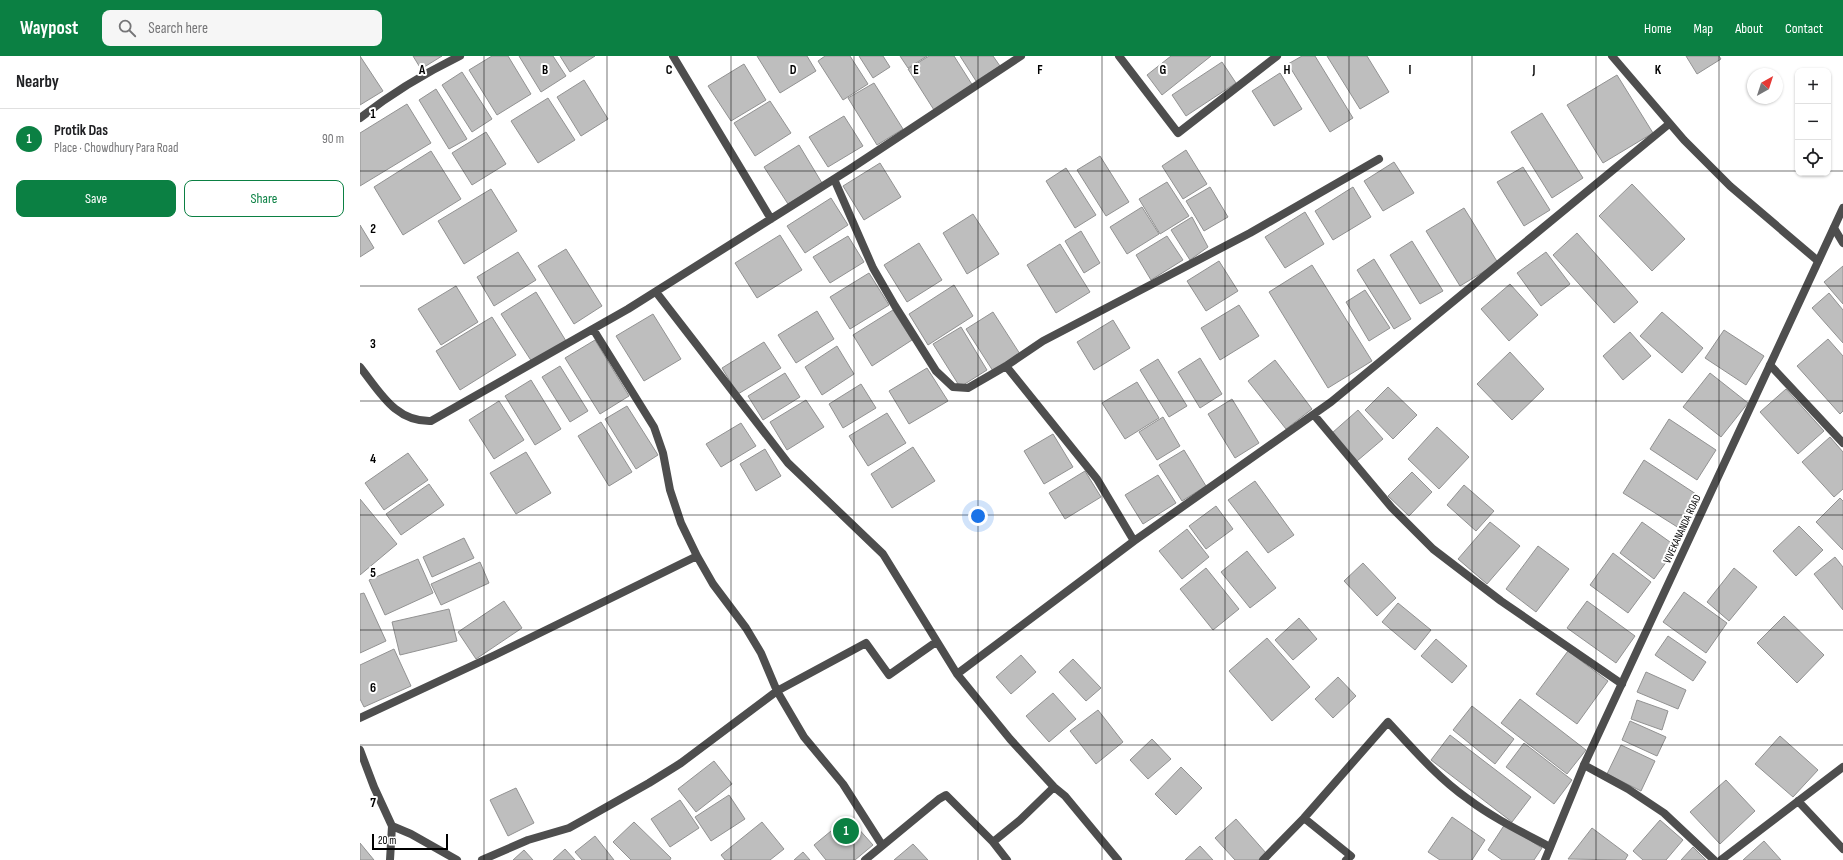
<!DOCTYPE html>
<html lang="en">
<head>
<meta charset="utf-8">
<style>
  :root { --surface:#fff; --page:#f6f6f6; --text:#202124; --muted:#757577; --line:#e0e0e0; --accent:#0b8043 }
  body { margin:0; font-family:"Sofia Sans Condensed",sans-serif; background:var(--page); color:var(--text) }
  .controls { position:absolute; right:12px; top:12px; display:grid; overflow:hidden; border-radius:8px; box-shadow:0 1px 3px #0004 }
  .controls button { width:36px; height:36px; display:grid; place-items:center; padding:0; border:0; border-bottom:1px solid var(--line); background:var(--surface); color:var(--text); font:20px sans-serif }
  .compass { position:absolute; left:1387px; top:12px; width:36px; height:36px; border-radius:50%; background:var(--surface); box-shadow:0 1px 3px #0004; rotate:39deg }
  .scale { position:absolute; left:12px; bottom:10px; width:76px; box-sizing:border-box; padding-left:4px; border:2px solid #000; border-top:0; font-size:11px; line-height:14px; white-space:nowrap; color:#000; -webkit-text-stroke:3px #fff; paint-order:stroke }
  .you { position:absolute; left:618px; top:460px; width:14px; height:14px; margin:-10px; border:3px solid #fff; border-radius:50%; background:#1a73e8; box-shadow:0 0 0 6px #1a73e833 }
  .badge { display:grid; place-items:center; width:26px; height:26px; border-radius:50%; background:var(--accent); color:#fff; font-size:13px; font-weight:700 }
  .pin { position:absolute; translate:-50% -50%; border:2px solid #fff; box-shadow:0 1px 4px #0006 }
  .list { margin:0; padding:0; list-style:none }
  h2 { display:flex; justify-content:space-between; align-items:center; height:52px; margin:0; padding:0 16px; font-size:17px }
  h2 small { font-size:13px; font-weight:400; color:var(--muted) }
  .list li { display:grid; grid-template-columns:26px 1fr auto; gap:12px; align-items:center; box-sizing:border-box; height:60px; padding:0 16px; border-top:1px solid var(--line) }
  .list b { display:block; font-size:15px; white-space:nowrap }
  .list p { margin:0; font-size:13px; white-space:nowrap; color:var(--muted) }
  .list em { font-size:13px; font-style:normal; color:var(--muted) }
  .actions { display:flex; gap:8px; padding:12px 16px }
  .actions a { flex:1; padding:9px 0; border:1px solid var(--accent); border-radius:8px; text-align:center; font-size:14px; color:var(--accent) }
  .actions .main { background:var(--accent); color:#fff }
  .icon { flex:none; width:22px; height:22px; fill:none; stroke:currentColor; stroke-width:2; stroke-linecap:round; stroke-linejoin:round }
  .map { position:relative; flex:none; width:1483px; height:804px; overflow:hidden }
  header { display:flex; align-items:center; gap:24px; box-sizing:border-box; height:56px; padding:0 20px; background:var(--accent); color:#fff }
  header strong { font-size:19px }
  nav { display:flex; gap:22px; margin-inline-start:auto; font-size:14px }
  .search { width:280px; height:36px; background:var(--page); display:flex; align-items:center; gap:10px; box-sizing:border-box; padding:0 14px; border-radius:8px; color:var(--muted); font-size:15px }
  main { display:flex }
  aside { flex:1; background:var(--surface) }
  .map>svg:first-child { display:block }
  .building { fill:#bebebe; stroke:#929292 }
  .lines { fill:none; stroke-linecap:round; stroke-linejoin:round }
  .minor { stroke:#4e4e4e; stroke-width:8 }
  .tertiary { stroke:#4e4e4e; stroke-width:8 }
  .grid { fill:none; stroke:#000; stroke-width:1; stroke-opacity:0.55 }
  .labels { text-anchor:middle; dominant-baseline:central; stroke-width:4; stroke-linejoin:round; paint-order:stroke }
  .street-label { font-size:11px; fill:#000; stroke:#fff }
  .grid-label { font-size:13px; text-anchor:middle; font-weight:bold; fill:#000; stroke:#fff; stroke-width:4; stroke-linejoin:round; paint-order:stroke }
</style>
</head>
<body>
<header>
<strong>Waypost</strong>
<div class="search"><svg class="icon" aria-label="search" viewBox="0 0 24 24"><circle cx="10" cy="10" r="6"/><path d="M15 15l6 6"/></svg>Search here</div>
<nav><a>Home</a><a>Map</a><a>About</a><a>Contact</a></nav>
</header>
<main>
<aside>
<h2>Nearby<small></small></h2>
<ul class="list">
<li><span class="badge">1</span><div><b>Protik Das</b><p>Place · Chowdhury Para Road</p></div><em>90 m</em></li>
</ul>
<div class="actions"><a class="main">Save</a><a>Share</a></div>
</aside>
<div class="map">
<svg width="1483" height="804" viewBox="0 0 1483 804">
  <rect width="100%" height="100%" fill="#fff"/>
  <path class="building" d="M0 0 23 35 0 49Z
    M53 0H82L61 13Z
    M132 0H148L171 38 137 59 109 14Z
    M159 0H193L206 20 181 36Z
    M200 0H235L210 16Z
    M397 0H447L456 15 420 37Z
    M465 0H490L508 28 483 44 458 5Z
    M499 0H523L530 11 513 22Z
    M540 0H567L548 12Z
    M569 0H594L613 30 574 54 548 13Z
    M600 0H633L640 10 616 25Z
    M811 0H851L802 39 787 19Z
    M942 0H955L993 62 970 76 928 8Z
    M967 0H1007L1029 36 1000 53Z
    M1326 0H1359L1361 3 1337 18Z
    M862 6 876 27 826 60 812 39Z
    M384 8 406 44 371 65 348 30Z
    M102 16 132 63 112 76 82 29Z
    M920 17 942 53 914 70 892 35Z
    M1257 19 1293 77 1243 107 1207 49Z
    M224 24 248 63 221 80 197 41Z
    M514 27 543 73 517 89 488 42Z
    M76 33 107 83 89 93 59 44Z
    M188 42 215 84 178 107 151 65Z
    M410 45 431 77 395 100 374 67Z
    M47 48 71 87 0 130V77Z
    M1182 57 1223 122 1192 142 1151 76Z
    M484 60 503 90 468 111 449 81Z
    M126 76 146 108 112 129 92 97Z
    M439 89 462 127 428 148 404 111Z
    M826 94 847 128 823 143 802 110Z
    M71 95 101 143 43 179 14 131Z
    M740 100 769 146 746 160 717 114Z
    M1034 106 1054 137 1023 155 1004 125Z
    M520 107 541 141 504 164 483 130Z
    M1163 111 1190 154 1164 170 1137 126Z
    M706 112 736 159 715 172 686 125Z
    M807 126 829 160 800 178 779 143Z
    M1272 128 1325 183 1292 215 1239 160Z
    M850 131 868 161 844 175 826 145Z
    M993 131 1011 161 973 184 955 155Z
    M131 133 157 175 104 208 78 165Z
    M471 142 488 169 445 197 427 170Z
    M782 151 799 178 767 198 750 171Z
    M1104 152 1138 207 1100 230 1066 175Z
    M945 156 964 188 925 212 905 181Z
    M613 158 639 198 607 218 583 177Z
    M832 161 848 191 830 204 811 174Z
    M0 169 14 192 0 201Z
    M721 175 740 207 724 217 705 185Z
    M1217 177 1278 246 1254 267 1193 199Z
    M420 179 442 214 397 242 375 207Z
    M488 180 504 206 470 227 453 201Z
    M807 180 823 204 791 224 776 199Z
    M1052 185 1083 235 1060 248 1030 199Z
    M559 187 582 224 547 246 524 209Z
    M700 188 730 236 696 257 667 209Z
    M206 193 242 250 214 268 178 210Z
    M158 196 176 224 134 250 117 221Z
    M1186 196 1210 228 1181 250 1157 217Z
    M1014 203 1051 263 1034 273 997 214Z
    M859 205 878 235 846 255 827 225Z
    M952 209 1012 305 968 332 909 236Z
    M1483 210V248L1464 226Z
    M509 217 529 249 490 273 470 241Z
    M1150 228 1178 259 1149 285 1121 253Z
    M594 229 613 260 568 289 549 258Z
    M96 230 118 266 81 289 58 253Z
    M1005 234 1030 272 1009 285 986 246Z
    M176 236 206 285 172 306 141 258Z
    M1469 237 1483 254V287L1452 252Z
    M879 249 899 280 860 304 841 272Z
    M533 254 552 284 512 310 493 279Z
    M457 255 474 283 436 307 418 279Z
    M633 256 660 298 633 315 606 273Z
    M1302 256 1343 292 1322 317 1280 280Z
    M293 258 321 303 284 325 256 280Z
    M132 261 156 299 100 334 76 295Z
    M753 264 770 292 734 314 717 286Z
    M601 271 627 314 600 331 573 288Z
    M1364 274 1404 300 1386 329 1345 302Z
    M1270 276 1291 300 1263 324 1243 300Z
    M1468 283 1483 300V355L1480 358 1437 310Z
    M235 284 269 340 240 358 205 302Z
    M404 286 421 312 378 338 362 312Z
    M477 290 494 318 462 339 445 311Z
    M1150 296 1184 333 1152 364 1117 328Z
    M840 302 862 338 840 352 818 316Z
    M798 303 827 350 809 361 780 314Z
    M915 304 952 353 926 373 888 325Z
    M200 310 228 355 210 366 182 321Z
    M567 312 588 345 549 368 529 335Z
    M425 317 440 341 403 364 388 340Z
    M1350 317 1388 347 1361 381 1323 351Z
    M171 324 201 373 175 389 145 340Z
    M777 326 799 362 765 383 742 347Z
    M501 328 516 352 483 372 469 348Z
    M1028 331 1057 359 1033 383 1005 354Z
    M1426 333 1464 375 1438 398 1400 356Z
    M872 343 899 387 875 402 848 358Z
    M446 344 464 371 427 394 410 366Z
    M139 345 164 384 134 403 109 364Z
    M267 350 298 399 276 413 245 363Z
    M998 354 1023 383 997 405 972 377Z
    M527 357 546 387 508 410 489 380Z
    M803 361 820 390 797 404 779 376Z
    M1309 363 1356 394 1337 424 1290 393Z
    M241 366 272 416 249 430 218 380Z
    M381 367 396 390 361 411 346 388Z
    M1077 371 1109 401 1079 433 1048 403Z
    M693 378 713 411 684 428 664 395Z
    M1470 381 1483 396V433L1474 441 1442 406Z
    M553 391 575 425 532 452 511 418Z
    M405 393 421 420 396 435 380 408Z
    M824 394 846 430 822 445 799 409Z
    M166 396 191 437 156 458 130 417Z
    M48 397 68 424 24 454 5 427Z
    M1284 404 1339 440 1319 472 1263 437Z
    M725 415 741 441 705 463 689 437Z
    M1052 416 1072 436 1049 460 1028 440Z
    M798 419 816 447 783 468 765 439Z
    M895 425 934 479 908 497 868 444Z
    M69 428 84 449 41 479 26 458Z
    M1104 429 1134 455 1116 475 1087 449Z
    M1480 442 1483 445V494L1456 466Z
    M0 443 37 488 0 519Z
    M856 450 873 473 846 493 829 470Z
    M1130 466 1160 490 1127 528 1098 503Z
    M1282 466 1317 491 1294 523 1260 497Z
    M1439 470 1463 494 1436 520 1413 495Z
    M827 473 849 501 822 523 799 495Z
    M104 482 114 502 72 521 63 501Z
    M1178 490 1209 513 1176 556 1146 533Z
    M887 495 916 532 890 552 861 516Z
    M1253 497 1291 526 1268 557 1230 529Z
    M1475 501 1483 511V554L1454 518Z
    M58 503 73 537 25 559 9 524Z
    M120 506 129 527 81 549 71 528Z
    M1003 507 1036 542 1017 560 984 525Z
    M846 512 879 553 853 574 820 533Z
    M1374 512 1397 531 1369 565 1347 546Z
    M1324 536 1367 567 1346 597 1303 566Z
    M4 537 26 585 0 597V538Z
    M144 545 162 572 116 603 98 576Z
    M1227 545 1275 580 1256 607 1207 572Z
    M1038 547 1071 574 1055 594 1022 566Z
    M89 553 97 585 40 599 32 566Z
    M1424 560 1464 599 1437 627 1397 587Z
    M939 562 957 583 933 604 915 584Z
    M1308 580 1346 606 1333 625 1295 599Z
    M907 582 950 631 912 665 869 615Z
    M1076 583 1107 610 1092 627 1061 600Z
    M34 593 51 630 4 651 0 643V609Z
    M1208 595 1248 625 1217 668 1176 638Z
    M661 599 676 616 651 638 636 621Z
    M713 603 741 632 726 645 699 616Z
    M1286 616 1326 634 1318 653 1277 636Z
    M978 621 996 640 973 662 955 643Z
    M693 637 716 663 689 686 666 660Z
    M1160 643 1226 694 1207 718 1141 667Z
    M1277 644 1308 655 1302 674 1271 663Z
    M1112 650 1154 683 1135 708 1093 674Z
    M738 654 763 686 736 708 710 675Z
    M1270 665 1306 681 1297 700 1262 684Z
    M1090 679 1171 741 1152 766 1071 704Z
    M1420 680 1458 714 1433 741 1395 708Z
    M792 683 811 703 788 723 770 704Z
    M1164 687 1212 724 1194 748 1146 711Z
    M1261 689 1295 705 1281 735 1247 718Z
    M354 705 372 728 336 756 318 733Z
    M821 711 842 732 816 759 795 738Z
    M1366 724 1395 755 1360 788 1330 756Z
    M156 732 174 767 148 780 130 744Z
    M369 739 385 763 351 785 335 761Z
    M320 744 339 772 310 791 291 763Z
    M488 761 513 789 495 804H466L454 789Z
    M1092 761 1125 784 1112 804H1080L1068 796Z
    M876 763 906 797 899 804H875L855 782Z
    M1300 764 1323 784 1306 804H1283L1273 795Z
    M274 766 311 802 310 804H271L253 786Z
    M402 766 424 793 410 804H365L361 799Z
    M1145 768 1182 792 1174 804H1142L1128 794Z
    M1232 772 1268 799 1265 804 1208 803Z
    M235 780 254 804H222L215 796Z
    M1404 785 1421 804H1383Z
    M0 787 14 804H0Z
    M553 788 568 804H534Z
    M840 790 853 804H825Z
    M1333 791 1346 804H1321Z
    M205 793 215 804H193Z
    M164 794 173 804H153Z
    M443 796 450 804H434Z"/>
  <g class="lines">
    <path class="minor" d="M313 0 411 163
      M759 0 818 77 917 0
      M1252 0 1324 84 1370 130 1458 205
      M0 62C32 37 63 18 100 0
      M474 123 513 212 535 250 576 315 593 331 608 332 646 310 683 285 890 177 1019 103
      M1474 172 1483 187
      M296 236 428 407 523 498 597 618 650 683 694 731 705 740 758 804
      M233 273 294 371 303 397 310 434 321 467 337 500 353 528 386 572 401 597 417 635 444 681 483 728 522 789
      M1410 309 1483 387
      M646 310 737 423 774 485
      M0 311C20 336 35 366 71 365L268 253 490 113 661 0
      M954 359 1032 452 1073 493 1141 545 1262 628
      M597 618 774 485 971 346 1309 68
      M0 662 135 599 337 500
      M0 694 14 731 32 770 30 804
      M1224 709 1268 733 1304 757 1354 804
      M1438 745 1483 793
      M944 762 991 800 986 804
      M32 770 51 778 97 804
      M633 786 647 804
      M122 804 168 784 209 772 227 762 289 727 321 707 417 635 506 587 529 619 576 586
      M505 804 579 743 586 739 633 786 660 764 694 731
      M903 804 944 762 1028 666C1053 693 1078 722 1108 743 1133 762 1162 776 1190 791
      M1361 804 1483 711"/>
    <path class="tertiary" d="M1185 804 1224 709 1483 152"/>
  </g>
  <path class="grid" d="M124 0V804M247 0V804M371 0V804M494 0V804M618 0V804M742 0V804M865 0V804M989 0V804M1112 0V804M1236 0V804M1359 0V804M0 115H1438M1468 115H1483M0 230H1483M0 345H1483M0 459H1483M0 574H1483M0 689H1483"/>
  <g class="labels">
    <g class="street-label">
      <text transform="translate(1322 473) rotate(-65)">VIVEKANANDA ROAD</text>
    </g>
  </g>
  <g class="grid-label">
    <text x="62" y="18">A</text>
    <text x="185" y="18">B</text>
    <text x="309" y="18">C</text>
    <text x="433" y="18">D</text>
    <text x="556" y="18">E</text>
    <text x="680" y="18">F</text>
    <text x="803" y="18">G</text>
    <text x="927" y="18">H</text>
    <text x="1050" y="18">I</text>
    <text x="1174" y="18">J</text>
    <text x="1298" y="18">K</text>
    <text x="13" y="62">1</text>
    <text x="13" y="177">2</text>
    <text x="13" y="292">3</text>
    <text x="13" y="407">4</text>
    <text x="13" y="521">5</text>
    <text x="13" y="636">6</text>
    <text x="13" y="751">7</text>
  </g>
</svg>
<div class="controls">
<button>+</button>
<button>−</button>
<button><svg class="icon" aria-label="locate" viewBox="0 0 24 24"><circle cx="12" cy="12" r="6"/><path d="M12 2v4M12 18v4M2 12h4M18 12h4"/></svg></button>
</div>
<svg class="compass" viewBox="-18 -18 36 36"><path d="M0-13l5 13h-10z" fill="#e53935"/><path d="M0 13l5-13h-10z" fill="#757577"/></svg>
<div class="scale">20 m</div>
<div class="you"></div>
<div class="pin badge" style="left:486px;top:775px">1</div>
</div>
</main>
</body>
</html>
